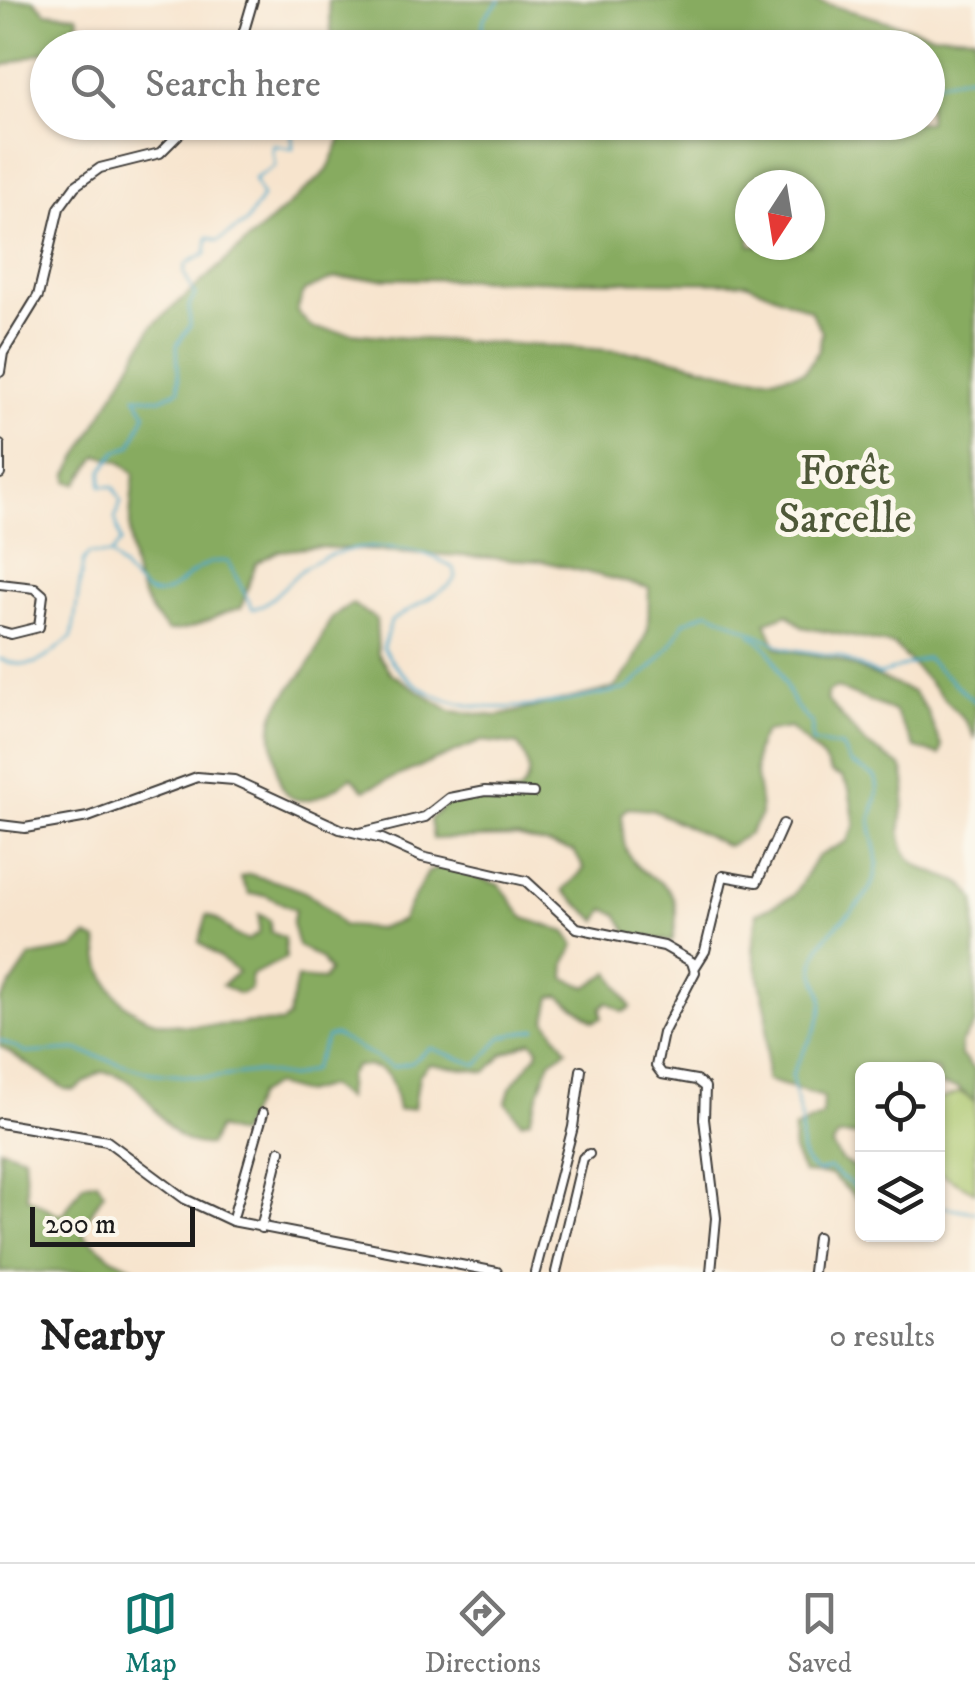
<!DOCTYPE html>
<html lang="en">
<head>
<meta charset="utf-8">
<style>
  :root { --surface:#fff; --page:#f6f6f6; --text:#222; --muted:#767676; --line:#e0e0e0; --accent:#0f766e }
  body { margin:0; font-family:"IM FELL DW Pica",serif; background:var(--page); color:var(--text) }
  .controls { position:absolute; right:30px; bottom:30px; display:grid; overflow:hidden; border-radius:15px; box-shadow:0 2px 8px #0004 }
  .controls button { width:90px; height:90px; display:grid; place-items:center; padding:0; border:0; border-bottom:2px solid var(--line); background:var(--surface); color:var(--text); font:50px sans-serif }
  .compass { position:absolute; left:735px; top:170px; width:90px; height:90px; border-radius:50%; background:var(--surface); box-shadow:0 2px 8px #0004; rotate:192deg }
  .scale { position:absolute; left:30px; bottom:25px; width:165px; box-sizing:border-box; padding-left:10px; border:5px solid #1c1c1c; border-top:0; font-size:28px; line-height:35px; white-space:nowrap; color:#1c1c1c; -webkit-text-stroke:8px #fbf7ec; paint-order:stroke }
  .list { margin:0; padding:0; list-style:none }
  h2 { display:flex; justify-content:space-between; align-items:center; height:130px; margin:0; padding:0 40px; font-size:42px }
  h2 small { font-size:32px; font-weight:400; color:var(--muted) }
  .icon { flex:none; width:55px; height:55px; fill:none; stroke:currentColor; stroke-width:2; stroke-linecap:round; stroke-linejoin:round }
  .map { position:relative; flex:none; width:975px; height:1272px; overflow:hidden }
  .search { position:absolute; background:var(--surface); box-shadow:0 2px 8px #0004; left:30px; right:30px; top:30px; height:110px; display:flex; align-items:center; gap:25px; box-sizing:border-box; padding:0 35px; border-radius:55px; color:var(--muted); font-size:38px }
  .sheet { height:290px; background:var(--surface) }
  nav { display:flex; justify-content:space-around; align-items:center; box-sizing:border-box; height:140px; border-top:2px solid var(--line); background:var(--surface); font-size:28px; color:var(--muted) }
  nav a { display:grid; justify-items:center; gap:5px }
  nav .on { color:var(--accent) }
  .map>svg:first-child { display:block }
  .green { fill:#aac66d; stroke:#637144; stroke-width:2.5 }
  .forest { fill:#87ab60; stroke:#52643e; stroke-width:2.5; fill-rule:evenodd }
  .lines { fill:none; stroke-linecap:round; stroke-linejoin:round }
  .stream { stroke:#4aa8c9; stroke-width:2.5 }
  .minor-casing { stroke:#3d3a37; stroke-width:12 }
  .minor { stroke:#fff; stroke-width:8 }
  .labels { text-anchor:middle; dominant-baseline:central; stroke-width:10; stroke-linejoin:round; paint-order:stroke }
  .park-label { font-size:42px; fill:#4e5838; stroke:#fbf7ec }
</style>
</head>
<body>
<div class="map">
<svg width="975" height="1272" viewBox="0 0 975 1272">
  <rect width="100%" height="100%" fill="#fbf7ec"/>
  <filter id="ink" filterUnits="userSpaceOnUse"><feTurbulence type="fractalNoise" baseFrequency=".01" numOctaves="2"/><feDisplacementMap in="SourceGraphic" scale="20" xChannelSelector="R" yChannelSelector="G"/><feConvolveMatrix kernelMatrix="1 2 1 2 8 2 1 2 1" color-interpolation-filters="sRGB"/></filter>
  <filter id="wash" filterUnits="userSpaceOnUse"><feTurbulence type="fractalNoise" baseFrequency=".0048" numOctaves="4" result="noise"/><feDisplacementMap in="SourceGraphic" scale="40" xChannelSelector="R" yChannelSelector="G"/><feGaussianBlur stdDeviation="2.25" result="paint"/><feColorMatrix in="noise" values="0 0 0 0 0 0 0 0 0 0 0 0 0 0 0 0 0 1.4 0 .05"/><feComposite in="paint" operator="in"/></filter>
  <g filter="url(#wash)">
    <rect width="100%" height="100%" fill="#f7e4cd"/>
    <path class="green" d="M960 1092 975 1102V1192L938 1172V1100Z"/>
    <path class="forest" d="M0 0H34L46 12 77 15 79 21 47 51 0 67Z
      M328 0H813L932 34 975 36V739L967 723 894 645 802 627 788 614 766 622 777 648 836 659 913 692 926 709 942 747 940 755 915 748 894 711 837 688 827 693V700L865 743 901 766C916 798 887 828 910 858 927 879 964 872 975 901V1024L961 1043V1055L975 1071V1102L958 1088 938 1085V1070H862V1135L838 1136 832 1146 841 1160 862 1172V1203L831 1175 803 1173 793 1151 794 1129 822 1116 823 1097 766 1080 767 1014 753 950 757 913 793 896 817 857 847 841 855 825 849 789 842 777 831 773 823 758 790 728 765 732C745 759 761 784 761 815L749 834 728 846 652 810 628 808 622 814C623 824 622 836 625 846 639 891 691 867 672 942L628 933 617 914 605 909 598 921 563 891 584 869 574 851 516 837 433 839 430 819 450 801 518 793C534 779 529 761 518 745L482 741 364 790 352 777C318 802 281 819 276 762 274 745 269 733 274 716 281 695 302 678 313 658 326 633 323 618 352 604L376 619 378 654 391 673 451 711 498 716 614 688 632 666 648 629 649 588 542 561 316 547 279 551 256 563 241 608C214 614 196 632 168 631 122 587 128 532 134 473L120 462 98 455 77 484 68 481V474L153 325 327 171 348 123 928 122V48L333 47ZM750 185H810V245H750ZM335 278 746 283 810 310 822 332 819 350 805 371C741 389 700 359 640 353 531 341 421 344 312 328L297 311 304 291Z
      M444 866 500 885 524 918 566 932 575 945 566 962 565 978 587 987 610 972 631 1007 623 1012 607 1002 601 1007 602 1018 594 1021 560 996 551 997 546 1020 567 1050 550 1061 530 1119 521 1122 506 1102 510 1088 537 1054 538 1048 531 1041 503 1054 486 1072 429 1064 419 1075 414 1108 398 1110C392 1080 392 1065 356 1066L348 1076 346 1099 328 1086 303 1093 274 1085 257 1095 239 1135 218 1128 209 1145C157 1149 154 1072 100 1072L74 1090 65 1089 0 1046V1001L30 957 73 949 87 936 97 941C100 951 99 962 103 971 132 1049 219 1020 281 1023L288 1018 297 978 323 980 329 971 321 959 298 946 292 924 295 910 265 895 249 894 240 877 249 874C295 888 310 886 342 925L377 929 401 921 428 872Z
      M259 914 270 920 271 932 284 938 286 958 251 975 250 990 239 994 222 985 238 972 199 942 207 915C224 919 230 937 248 940L259 933Z
      M0 1148 24 1156 27 1197 58 1214 64 1213 83 1184 97 1181 104 1192 84 1225V1235L112 1258 142 1272H0Z"/>
    <g class="lines">
      <path class="stream" d="M479 48 484 18 500 0
        M928 84 975 75
        M578 122 588 126 651 122
        M189 262 206 254 208 237 218 241 246 223 262 197 254 179 275 166 272 145 293 149 291 127 308 130V122
        M111 554 121 542 115 518 121 501 114 487 101 486 102 471 116 452 131 446 146 413 135 396 160 399 179 390 177 345 190 326 189 306 195 295 184 273 186 264
        M751 635C787 655 778 699 812 723V742L842 747 850 763 875 777C882 793 873 805 871 821 870 837 880 851 877 867 870 909 836 916 820 947 807 971 818 976 822 997 826 1023 799 1054 792 1075 793 1089 797 1101 800 1115 805 1138 792 1157 818 1172L829 1168 862 1192
        M0 659C36 673 43 659 72 637L83 562 89 553 111 555C121 566 132 581 144 590 173 610 191 554 228 562L253 609C274 603 288 579 307 566 346 541 417 540 454 569L456 577 449 586 391 621 383 648C436 736 544 705 626 689 650 672 672 648 684 622L709 611 785 648 838 656 879 675 926 658 975 702
        M0 1040 26 1053 76 1050 151 1073 208 1078 259 1072 291 1077 312 1070 327 1037 335 1035 392 1067 411 1063 430 1048 478 1065 502 1037 536 1029
        M938 1206 975 1212"/>
    </g>
  </g>
  <g filter="url(#ink)">
    <g class="lines">
      <g class="minor-casing">
        <path id="minor" d="M239 48 253 0
          M0 372 3 353 38 296 59 208 75 186 100 168 160 153 191 122
          M0 445V474
          M0 584 35 588 43 595 39 627 11 634 0 631
          M0 825 25 828 88 817 197 777 234 780 340 829 382 839 422 857 526 881 577 928 664 946 692 962 695 972 663 1033 656 1066 662 1074 696 1080 705 1087 704 1119 716 1218 711 1272
          M360 833 425 817 449 798 485 791 533 793
          M695 967 705 951 723 876 757 882 783 824
          M0 1123 107 1141 185 1199 232 1221 497 1272
          M232 1221 263 1113
          M261 1228 280 1151
          M535 1272 573 1127 581 1070
          M556 1272 583 1158 589 1154
          M813 1272 817 1237"/>
      </g>
      <use href="#minor" class="minor"/>
    </g>
  </g>
  <g class="labels">
    <g class="park-label">
      <text x="845" y="472">Forêt<tspan x="845" dy="48">Sarcelle</tspan></text>
    </g>
  </g>
</svg>
<div class="controls">
<button><svg class="icon" aria-label="locate" viewBox="0 0 24 24"><circle cx="12" cy="12" r="6"/><path d="M12 2v4M12 18v4M2 12h4M18 12h4"/></svg></button>
<button><svg class="icon" aria-label="layers" viewBox="0 0 24 24"><path d="M12 4l9 5-9 5-9-5zM3 14l9 5 9-5"/></svg></button>
</div>
<svg class="compass" viewBox="-18 -18 36 36"><path d="M0-13l5 13h-10z" fill="#e53935"/><path d="M0 13l5-13h-10z" fill="#767676"/></svg>
<div class="scale">200 m</div>
<div class="search"><svg class="icon" aria-label="search" viewBox="0 0 24 24"><circle cx="10" cy="10" r="6"/><path d="M15 15l6 6"/></svg>Search here</div>
</div>
<section class="sheet">
<h2>Nearby<small>0 results</small></h2>
<ul class="list">
</ul>
</section>
<nav>
<a class="on"><svg class="icon" aria-label="map" viewBox="0 0 24 24"><path d="M3 6l6-2 6 2 6-2v14l-6 2-6-2-6 2zM9 4v14M15 6v14"/></svg>Map</a>
<a><svg class="icon" aria-label="directions" viewBox="0 0 24 24"><path d="M12 3l9 9-9 9-9-9zM9 14v-3h6M13 9l2 2-2 2"/></svg>Directions</a>
<a><svg class="icon" aria-label="saved" viewBox="0 0 24 24"><path d="M7 4h10v16l-5-4-5 4z"/></svg>Saved</a>
</nav>
</body>
</html>
